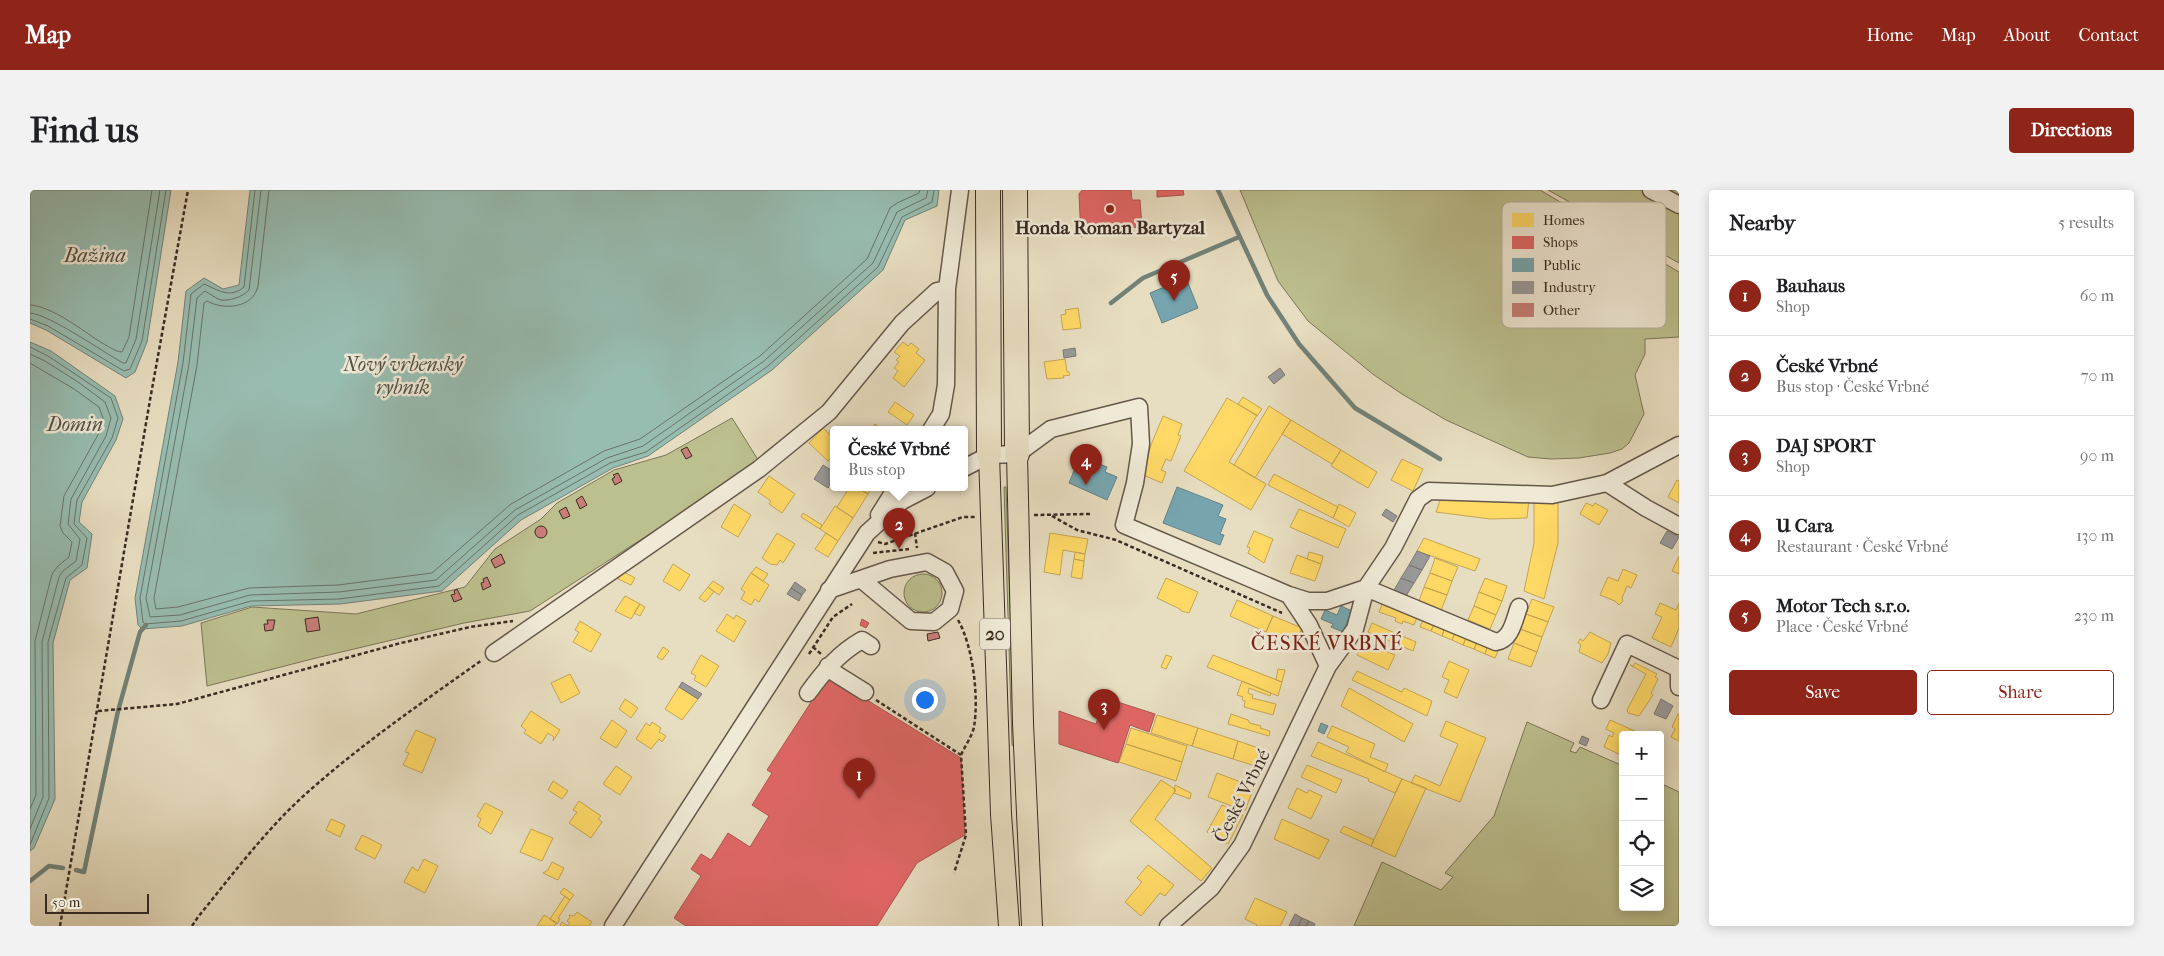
<!DOCTYPE html>
<html lang="en">
<head>
<meta charset="utf-8">
<style>
  :root { --surface:#fff; --page:#f2f2f2; --text:#202124; --muted:#757577; --line:#e0e0e0; --accent:#8f2418 }
  body { margin:0; font-family:"IM FELL French Canon",serif; background:var(--page); color:var(--text) }
  .controls { position:absolute; right:15px; bottom:15px; display:grid; overflow:hidden; border-radius:5px; box-shadow:0 2px 12px #0003 }
  .controls button { width:45px; height:45px; display:grid; place-items:center; padding:0; border:0; border-bottom:1px solid var(--line); background:var(--surface); color:var(--text); font:25px sans-serif }
  .scale { position:absolute; left:15px; bottom:12px; width:104px; box-sizing:border-box; padding-left:5px; border:2px solid #3a2c23; border-top:0; font-size:14px; line-height:18px; white-space:nowrap; color:#3a2c23; -webkit-text-stroke:4px #efe9d6; paint-order:stroke }
  .you { position:absolute; left:894px; top:509px; width:18px; height:18px; margin:-12px; border:4px solid #fff; border-radius:50%; background:#1a73e8; box-shadow:0 0 0 8px #1a73e833 }
  .badge { display:grid; place-items:center; width:32px; height:32px; border-radius:50%; background:var(--accent); color:#fff; font-size:16px; font-weight:700 }
  .pin { position:absolute; translate:-50% -41px; filter:drop-shadow(0 1px 2px #0008) }
  .pin::after { content:''; position:absolute; top:26px; width:18px; height:15px; background:inherit; clip-path:polygon(0 0,100% 0,50% 100%) }
  .popup { position:absolute; left:800px; top:236px; width:138px; height:65px; box-sizing:border-box; display:grid; place-content:center; border-radius:5px; background:var(--surface); filter:drop-shadow(0 1px 4px #0005); font-size:16px; white-space:nowrap; color:var(--muted) }
  .popup b { font-size:19px; color:var(--text) }
  .popup::after { content:''; position:absolute; left:50%; top:100%; margin-left:-10px; border:10px solid transparent; border-top-color:var(--surface) }
  .list { margin:0; padding:0; list-style:none }
  h2 { display:flex; justify-content:space-between; align-items:center; height:65px; margin:0; padding:0 20px; font-size:21px }
  h2 small { font-size:16px; font-weight:400; color:var(--muted) }
  .list li { display:grid; grid-template-columns:32px 1fr auto; gap:15px; align-items:center; box-sizing:border-box; height:80px; padding:0 20px; border-top:1px solid var(--line) }
  .list b { display:block; font-size:19px; white-space:nowrap }
  .list p { margin:0; font-size:16px; white-space:nowrap; color:var(--muted) }
  .list em { font-size:16px; font-style:normal; color:var(--muted) }
  .actions { display:flex; gap:10px; padding:15px 20px }
  .actions a { flex:1; padding:11px 0; border:1px solid var(--accent); border-radius:5px; text-align:center; font-size:18px; color:var(--accent) }
  .actions .main { background:var(--accent); color:#fff }
  .icon { flex:none; width:28px; height:28px; fill:none; stroke:currentColor; stroke-width:2; stroke-linecap:round; stroke-linejoin:round }
  .map { position:relative; flex:none; width:1649px; height:736px; overflow:hidden; border-radius:5px }
  header { display:flex; align-items:center; gap:30px; box-sizing:border-box; height:70px; padding:0 25px; background:var(--accent); color:#fff }
  header strong { font-size:24px }
  nav { display:flex; gap:28px; margin-inline-start:auto; font-size:18px }
  .intro { display:flex; align-items:center; justify-content:space-between; box-sizing:border-box; height:120px; padding:0 30px }
  h1 { margin:0; font-size:35px }
  .button { padding:12px 22px; border-radius:5px; background:var(--accent); color:#fff; font-size:18px; font-weight:700 }
  main { display:flex; gap:30px; padding:0 30px }
  aside { flex:1; background:var(--surface); border-radius:5px; box-shadow:0 2px 12px #0003 }
  .map>svg:first-child { display:block }
  .green { fill:#bcbf8e; stroke:#7b7658 }
  .water { fill:#97bcb0; stroke:#728278 }
  .homes { fill:#ffd966; stroke:#c4a552 }
  .shops { fill:#e06666; stroke:#ae5552 }
  .public { fill:#76a5af; stroke:#648185 }
  .industry { fill:#999; stroke:#7c7876 }
  .lines { fill:none; stroke-linecap:round; stroke-linejoin:round }
  .shore { stroke:#68746a; stroke-width:1 }
  .stream { stroke:#728278; stroke-width:4.5 }
  .building { fill:#c97e78; stroke:#3a2c23 }
  .minor-casing { stroke:#65584a; stroke-width:19 }
  .major-casing { stroke:#3a2c23; stroke-width:22 }
  .highway-casing { stroke:#3a2c23; stroke-width:26 }
  .path { stroke:#3a2c23; stroke-width:2.5; stroke-dasharray:4 2.5; stroke-linecap:butt }
  .minor { stroke:#efe9d6; stroke-width:16 }
  .major { stroke:#e7ddc0; stroke-width:20 }
  .highway { stroke:#e7ddc0; stroke-width:24 }
  .poi-dot { fill:#8f2418; stroke:#efe9d6; stroke-width:2 }
  .labels { text-anchor:middle; dominant-baseline:central; stroke-width:5; stroke-linejoin:round; paint-order:stroke }
  .shield { fill:#efe9d6; stroke:#706559; stroke-width:1 }
  .shield-label { font-size:18px; font-weight:bold; fill:#3a2c23 }
  .poi-label { font-size:19px; font-weight:bold; fill:#3a2c23; stroke:#efe9d6 }
  .street-label { font-size:19px; fill:#3a2c23; stroke:#efe9d6 }
  .water-label { font-size:20px; font-style:italic; fill:#515046; stroke:#efe9d6 }
  .quarter-label { font-size:21px; letter-spacing:1px; fill:#7a1f14; stroke:#efe9d6 }
  .key { fill:#efe9d6; stroke:#b9b0a0; stroke-width:1 }
  .key-label { font-size:14px; fill:#3a2c23 }
</style>
</head>
<body>
<header>
<strong>Map</strong>
<nav><a>Home</a><a>Map</a><a>About</a><a>Contact</a></nav>
</header>
<div class="intro"><h1>Find us</h1><a class="button">Directions</a></div>
<main>
<div class="map">
<svg width="1649" height="736" viewBox="0 0 1649 736">
  <rect width="100%" height="100%" fill="#e7ddc0"/>
  <filter id="stains"><feTurbulence type="fractalNoise" baseFrequency=".004" numOctaves="4"/><feColorMatrix values="0 0 0 0 .2 0 0 0 0 .09 0 0 0 0 .02 0 0 0 .5 -.17"/></filter>
  <radialGradient id="worn" r=".72"><stop offset=".6" stop-color="#630" stop-opacity="0"/><stop offset="1" stop-color="#630" stop-opacity=".3"/></radialGradient>
  <path class="green" d="M1210 0H1510L1649 82V147L1615 149V164L1605 185 1614 224 1599 253 1592 259 1580 263 1549 268 1521 269 1498 267 1416 230 1372 204 1344 185 1278 131 1248 91Z
    M1518 0H1649V73Z
    M702 228 730 273 500 421 434 433 286 468 177 496 171 433 222 417 326 424 435 397 465 359 511 329 527 313 584 280 636 265Z
    M974 297H976L985 555 984 557 982 555Z
    M874 403a19 19 0 1 1 38 0a19 19 0 1 1-38 0Z
    M1497 532 1544 553 1540 561 1546 563 1550 557 1593 576V717H1630V593L1649 602V736H1324L1352 672 1411 700 1423 687 1415 683 1464 626Z"/>
  <path class="water" d="M0 0H141L117 152 105 182 96 188 16 140 0 133Z
    M220 0H909L907 16 875 30 853 80 742 180 618 266 583 278 491 330 412 401 310 414 221 416 152 436 112 439 108 435 105 408 148 172 156 101 174 88 193 99 209 95Z
    M0 152 21 161 85 206 93 229 86 250 52 312 49 332 62 344 57 378 40 390 23 453 25 609 4 658 0 661Z"/>
  <path class="homes" d="M1048 118 1051 138 1033 140 1031 125 1036 124 1035 120Z
    M873 152 878 156 881 153 889 159 886 163 895 170 874 197 863 188 868 181 864 178 869 172 866 170 870 166 864 162Z
    M1035 169 1037 182H1039L1040 185 1033 186 1034 188 1017 189 1014 172Z
    M1213 207 1232 219 1227 226 1208 214Z
    M1197 208 1227 225 1199 272 1236 294 1221 320 1154 281Z
    M865 212 884 225 877 235 858 222Z
    M1239 216 1261 230 1225 288 1204 275Z
    M1133 226 1152 234 1148 245 1151 246 1141 271 1136 269 1131 280 1136 282 1132 293 1113 285 1121 255Z
    M1261 230 1311 260 1302 274 1252 244Z
    M845 234 852 239 854 236 860 240H841Z
    M793 238 804 248V270L801 267 798 271 779 253Z
    M1311 260 1347 282 1338 298 1301 276Z
    M1372 269 1393 279 1383 301 1361 290Z
    M1244 284 1308 317 1303 328 1238 295Z
    M739 286 765 304 752 323 739 314 741 311 728 302Z
    M1647 290 1649 291V313L1638 307Z
    M819 298H828L838 304 823 328 807 317Z
    M828 298H842L838 304Z
    M1412 305 1499 309 1497 328 1460 329 1406 322Z
    M1528 311V353L1514 409 1494 401 1504 353V312Z
    M1556 313 1563 316 1565 313 1578 320 1569 335 1550 324Z
    M704 314 721 325 708 347 691 337Z
    M1309 314 1326 323 1319 337 1303 328Z
    M805 316 823 328 808 351 790 339Z
    M1269 319 1316 339 1308 358 1260 337Z
    M773 323 792 335 790 339 771 327Z
    M1224 341 1243 349 1234 373 1218 363 1220 358 1217 357Z
    M747 343 765 354 753 373 750 370 747 375 740 374 732 368Z
    M796 343 808 351 798 367 785 359Z
    M1020 343 1058 349 1055 364 1033 360 1030 385 1014 382Z
    M1394 348 1450 369 1445 381 1387 361Z
    M1045 362 1055 364 1054 371 1044 369Z
    M1279 362 1293 366 1291 374 1277 369Z
    M1267 365 1291 374 1285 391 1260 383Z
    M1649 366V384L1642 381Z
    M1405 368 1428 377 1422 391 1400 383Z
    M1044 369 1054 371 1052 389 1041 387Z
    M643 374 660 385 650 401 633 391Z
    M726 377 738 384 733 391 721 383Z
    M1593 379 1607 385 1601 398 1597 396 1592 408 1593 411 1589 415 1585 411 1570 405 1578 387 1588 391Z
    M592 381 605 388 601 395 588 389Z
    M721 383 739 395 729 412 725 409 721 415 711 409 715 402 711 399Z
    M1400 383 1422 391 1417 405 1394 397Z
    M1136 388 1168 402 1159 423 1151 421 1150 419 1127 408Z
    M1455 388 1477 396 1472 411 1449 402Z
    M683 391 694 398 689 405 678 397Z
    M678 397 684 402 675 412 669 408Z
    M1394 397 1417 405 1411 420 1389 411Z
    M1449 402 1472 411 1466 425 1444 416Z
    M595 406 610 414 601 429 585 421Z
    M1502 409 1524 417 1518 432 1496 424Z
    M1207 410 1243 426 1236 442 1200 426Z
    M1353 412 1388 425 1384 435 1373 431 1372 434 1365 431 1366 428 1349 422Z
    M1630 413 1646 420 1649 413V438L1641 457 1622 448 1632 427 1625 424Z
    M610 414 615 417 610 426 604 423Z
    M1444 416 1466 425 1460 439 1438 430Z
    M697 424 704 429 706 425 716 431 704 452 686 441Z
    M1496 424 1518 432 1512 447 1490 439Z
    M1243 426 1272 438 1264 456 1236 442Z
    M1394 428 1405 432 1401 441 1390 437Z
    M550 431 571 444 561 462 543 452 549 442 545 440Z
    M1405 432 1415 437 1412 446 1401 441Z
    M1342 433 1386 452 1383 461 1338 442Z
    M1415 437 1426 441 1422 450 1412 446Z
    M1490 439 1512 447 1507 462 1484 453Z
    M1426 441 1437 446 1433 455 1422 450Z
    M1560 442 1581 453 1578 464 1572 473 1549 462 1551 455 1548 453 1550 449 1553 451Z
    M1437 446 1448 450 1444 459 1433 455Z
    M1448 450 1458 455 1455 464 1444 459Z
    M1334 452 1365 465 1358 480 1327 465Z
    M1484 453 1507 462 1501 477 1478 469Z
    M1458 455 1469 459 1465 468 1455 464Z
    M633 457 639 461 632 470 627 467Z
    M671 465 689 476 676 497 664 490 666 486 661 483Z
    M1136 465 1142 467 1136 479 1131 477Z
    M1183 465 1252 492 1248 506 1177 477Z
    M1419 471 1439 480 1427 508 1414 502 1419 490 1412 487Z
    M1605 473 1627 484 1625 487 1628 489 1621 503 1623 505 1609 526 1598 523 1597 520 1616 484 1600 475 1603 476Z
    M1248 479 1255 480 1252 492 1246 490Z
    M1327 481 1372 502 1374 498 1402 511 1397 526 1322 490Z
    M540 484 550 503 531 513 521 493Z
    M1212 491 1241 503 1240 506 1219 498 1218 503 1223 505 1222 508 1246 514 1243 525 1214 517 1215 511 1212 510 1213 507 1207 505Z
    M649 497 668 509 652 530 635 519Z
    M1319 498 1383 534 1374 552 1311 516Z
    M595 509 608 518 601 528 589 519Z
    M501 521 530 540 523 551 524 547 518 543 511 554 494 543 496 540 491 536Z
    M1201 524 1218 530 1220 533 1231 536 1230 538 1240 541 1239 546 1198 534Z
    M1648 524H1649V551L1641 547 1645 539 1642 537Z
    M1127 525 1168 538 1162 556 1121 543Z
    M582 530 597 541 586 558 570 548Z
    M1580 530 1607 542 1606 545H1593V566L1574 557 1579 545 1582 547 1584 543 1576 539Z
    M1416 531 1456 548 1430 612 1381 593 1385 585 1410 596 1428 554 1410 546Z
    M622 532 631 538 629 542 636 546 632 552 629 549 621 559 606 549 616 533 620 536Z
    M1302 536 1345 554 1340 567 1358 574 1355 582 1316 562 1319 557 1297 547Z
    M1101 538 1157 556 1152 572 1096 554Z
    M1168 538 1208 551 1203 569 1162 556Z
    M386 540 406 549 392 583 373 575 379 563 375 562Z
    M1208 551 1237 561 1232 578 1203 569Z
    M1288 552 1372 589 1365 603 1338 591 1339 589 1281 566Z
    M1096 554 1152 572 1146 591 1089 572Z
    M1277 575 1312 590 1306 603 1271 587Z
    M586 576 602 587 590 605 573 594Z
    M1187 583 1224 597 1215 621 1178 607Z
    M1372 589 1396 598 1365 667 1341 656Z
    M1131 590 1146 600 1125 629 1182 678 1171 691 1100 631Z
    M523 591 538 601 532 609 518 600Z
    M1145 595 1161 603 1160 609 1144 603Z
    M1267 598 1277 603 1279 600 1292 606 1281 629 1258 618Z
    M549 611 571 626 568 629 572 632 561 648 539 633 547 622 543 620Z
    M455 613 473 622 461 644 448 636 451 629 447 626Z
    M1192 615 1213 625 1198 654 1177 642Z
    M301 629 315 635 310 647 296 640Z
    M1252 629 1299 650 1289 669 1244 649Z
    M1314 636 1344 650 1341 656 1310 642Z
    M501 639 523 648 512 671 490 662Z
    M332 645 352 655 345 669 325 659Z
    M394 669 408 676 395 703 374 692 382 677 388 681Z
    M522 672 534 678 528 690 513 683 518 680Z
    M1118 675 1144 695 1135 706 1130 703 1111 726 1095 712 1112 692 1107 688Z
    M534 698 544 705 540 710 530 703Z
    M535 706 540 710 528 728 530 729 527 734 520 729Z
    M1225 708 1257 722 1250 736H1226L1227 735 1215 729Z
    M547 722 562 732 559 736H531L530 735 532 732 538 736 540 733 537 731 540 727 539 725 544 726Z
    M514 725 527 733 524 736H507Z"/>
  <path class="shops" d="M1052 0H1101L1102 10H1110L1112 37 1064 39 1051 47 1049 4Z
    M1127 0H1153L1154 5 1127 7Z
    M832 429 839 433 836 438 830 435Z
    M798 486 931 568 935 645 887 673 847 736H656L644 728 671 686 661 679 671 664 681 670 698 643 720 657 739 626 722 615 742 583 737 580Z
    M1075 508 1125 524 1119 542 1100 535 1088 573 1029 554V521L1066 534Z"/>
  <path class="public" d="M1156 88 1168 118 1132 133 1120 103Z
    M1050 266 1077 277 1075 282 1087 287 1077 310 1039 293Z
    M1147 297 1193 315 1188 326 1196 329 1190 344 1194 345 1190 355 1133 333Z
    M1311 416 1322 421 1313 442 1301 437 1303 434 1291 429 1295 420 1307 425Z
    M1291 533 1298 536 1294 544 1288 541Z"/>
  <path class="industry" d="M1045 158 1046 166 1034 168 1033 160Z
    M1250 178 1255 185 1244 194 1238 187Z
    M793 275 804 282V287L798 298 784 289Z
    M1356 319 1367 326 1363 332 1352 325Z
    M1637 341 1649 347 1642 359 1630 353Z
    M1387 361 1400 366 1392 380 1379 375Z
    M1379 375 1392 380 1384 393 1371 388Z
    M1371 388 1384 393 1376 406 1364 400Z
    M765 392 776 400 772 405 761 398Z
    M761 398 772 405 769 411 757 404Z
    M652 492 672 504 668 509 649 497Z
    M1631 509 1643 516 1636 529 1624 524Z
    M1552 546 1559 549 1556 556 1549 553Z
    M1265 724 1272 728 1268 736H1259Z
    M1272 728 1279 731 1276 736H1268Z
    M1279 731 1285 734 1284 736H1276Z"/>
  <g class="lines">
    <path class="shore" d="M225 0 214 97C200 109 188 100 174 94L161 104 153 173 110 408 113 432 115 434 151 431 221 411 309 409 409 396 488 325 580 273 616 262 738 176 848 77 872 27 902 12 904 0
      M231 0 219 100C213 107 199 111 191 110 185 108 180 104 175 101L167 108 159 174 116 408 120 427 150 425 220 405 309 402 406 390 485 320 577 268 613 256 734 171 843 73 867 22 896 8 898 0
      M239 0 228 96C223 119 193 120 177 111L174 113 167 175 124 408 126 419 148 417 219 398 308 395 402 383 481 314 574 261 610 249 730 166 837 69 860 18 867 13 889 3 890 0
      M0 115C22 116 53 141 72 153 78 156 86 162 92 162L99 147 122 0
      M0 123C19 124 73 162 93 173H96L106 149 130 0
      M0 129 18 136 94 181 100 179 112 151 136 0
      M0 157 18 166 81 208 88 228 82 248 47 310 44 334 57 348 52 375 36 388 18 452 19 608 0 655
      M0 164 15 171 48 192 75 212 81 228 76 246 41 309 38 334 50 349 46 371 33 381 29 387 12 452 13 607 0 639
      M0 173 44 199 69 217 73 228 69 243 34 306 30 336 33 343 42 352 39 367 28 376 22 384 5 451 6 605 0 619"/>
    <path class="stream" d="M1188 0 1237 105 1269 154 1325 218 1410 269
      M1081 113 1113 88 1209 47
      M46 680 54 682 88 521 110 442 116 435
      M0 691 19 676 33 678"/>
  </g>
  <path class="building" d="M657 257 662 266 656 269 651 260Z
    M588 283 592 291 585 295 582 289 585 287 583 285Z
    M552 306 557 315 550 319 546 310Z
    M536 317 540 326 533 329 529 321Z
    M505 342a6 6 0 1 1 12 0a6 6 0 1 1-12 0Z
    M471 364 475 373 465 378 461 370Z
    M457 387 461 396 453 400 451 393 454 392 453 389Z
    M427 399 432 409 424 412 421 405 425 404 424 401Z
    M288 427 290 440 277 442 275 429Z
    M237 430H245L243 440 235 441 234 434H238Z
    M908 442 910 448 898 451 897 444Z"/>
  <g class="lines">
    <g class="minor-casing">
      <path id="minor" d="M1621 0 1649 15
        M901 240 911 224 916 195 917 99 930 0
        M934 278 959 265 987 264 1021 239 1109 217 1111 254 1105 293 1094 335 1259 405 1278 411H1297L1336 398 1363 358 1388 309 1399 301 1522 305 1577 293 1649 255
        M1577 293 1616 318 1649 336
        M849 325 866 298
        M799 400 860 379 897 372 915 382 925 401 920 419 904 432 881 431 832 390
        M1259 405 1279 435 1298 476
        M464 463 729 279 799 222 872 133 907 101 917 99
        M798 476 803 482 835 502
        M1649 478V497
        M778 503C794 481 809 463 832 450L841 456
        M1571 510 1597 454 1649 479
        M583 736 837 343 872 311 897 298
        M1138 736 1181 698 1212 655 1298 476 1325 439 1336 398 1466 452C1482 449 1484 430 1489 417"/>
    </g>
    <g class="major-casing">
      <path id="major" d="M987 264 993 533 1002 736
        M959 265 971 624 979 736"/>
    </g>
    <g class="highway-casing">
      <path id="highway" d="M958 0 959 265
        M985 0 987 264"/>
    </g>
    <path class="path" d="M1004 325 1060 324
      M1022 326 1047 340 1086 350 1252 423
      M885 343 887 358
      M848 352 855 354 933 327H946
      M843 363 879 359
      M928 430C943 456 949 507 944 537 942 546 935 556 931 565
      M783 457 791 464
      M779 464 803 427 822 414
      M846 510 931 565 936 645 924 683
      M68 521 147 514 371 453 440 437 483 431
      M30 736 120 210 158 0
      M162 736 168 727C203 684 237 638 279 601 333 553 393 512 452 470"/>
    <use href="#minor" class="minor"/>
    <use href="#major" class="major"/>
    <use href="#highway" class="highway"/>
  </g>
  <circle class="poi-dot" cx="1080" cy="19" r="5"/>
  <g class="labels">
    <rect class="shield" x="950" y="428.5" width="30" height="31" rx="4"/>
    <g class="shield-label">
      <text x="965" y="444">20</text>
    </g>
    <g class="poi-label">
      <text x="1080" y="38">Honda Roman Bartyzal</text>
    </g>
    <g class="street-label">
      <text transform="translate(1212 606) rotate(-63)">České Vrbné</text>
    </g>
    <g class="water-label">
      <text x="65" y="65">Bažina</text>
      <text x="373" y="174">Nový vrbenský<tspan x="373" dy="23">rybník</tspan></text>
      <text x="45" y="234">Domin</text>
    </g>
    <g class="quarter-label">
      <text x="1297" y="453">ČESKÉ VRBNÉ</text>
    </g>
  </g>
  <rect x="1472" y="12" width="164" height="126" rx="8" class="key"/>
  <rect x="1482" y="23" width="22" height="14" fill="#ffd966"/>
  <rect x="1482" y="46" width="22" height="13" fill="#e06666"/>
  <rect x="1482" y="68" width="22" height="14" fill="#76a5af"/>
  <rect x="1482" y="91" width="22" height="13" fill="#999"/>
  <rect x="1482" y="113" width="22" height="14" fill="#c97e78"/>
  <g class="key-label">
    <text x="1513" y="35">Homes</text>
    <text x="1513" y="57">Shops</text>
    <text x="1513" y="80">Public</text>
    <text x="1513" y="102">Industry</text>
    <text x="1513" y="125">Other</text>
  </g>
  <rect width="100%" height="100%" filter="url(#stains)"/>
  <rect width="100%" height="100%" fill="url(#worn)"/>
</svg>
<div class="controls">
<button>+</button>
<button>−</button>
<button><svg class="icon" aria-label="locate" viewBox="0 0 24 24"><circle cx="12" cy="12" r="6"/><path d="M12 2v4M12 18v4M2 12h4M18 12h4"/></svg></button>
<button><svg class="icon" aria-label="layers" viewBox="0 0 24 24"><path d="M12 4l9 5-9 5-9-5zM3 14l9 5 9-5"/></svg></button>
</div>
<div class="scale">50 m</div>
<div class="you"></div>
<div class="pin badge" style="left:829px;top:609px">1</div>
<div class="pin badge" style="left:869px;top:359px">2</div>
<div class="popup"><b>České Vrbné</b>Bus stop</div>
<div class="pin badge" style="left:1074px;top:540px">3</div>
<div class="pin badge" style="left:1056px;top:295px">4</div>
<div class="pin badge" style="left:1144px;top:111px">5</div>
</div>
<aside>
<h2>Nearby<small>5 results</small></h2>
<ul class="list">
<li><span class="badge">1</span><div><b>Bauhaus</b><p>Shop</p></div><em>60 m</em></li>
<li><span class="badge">2</span><div><b>České Vrbné</b><p>Bus stop · České Vrbné</p></div><em>70 m</em></li>
<li><span class="badge">3</span><div><b>DAJ SPORT</b><p>Shop</p></div><em>90 m</em></li>
<li><span class="badge">4</span><div><b>U Cara</b><p>Restaurant · České Vrbné</p></div><em>130 m</em></li>
<li><span class="badge">5</span><div><b>Motor Tech s.r.o.</b><p>Place · České Vrbné</p></div><em>230 m</em></li>
</ul>
<div class="actions"><a class="main">Save</a><a>Share</a></div>
</aside>
</main>
</body>
</html>
